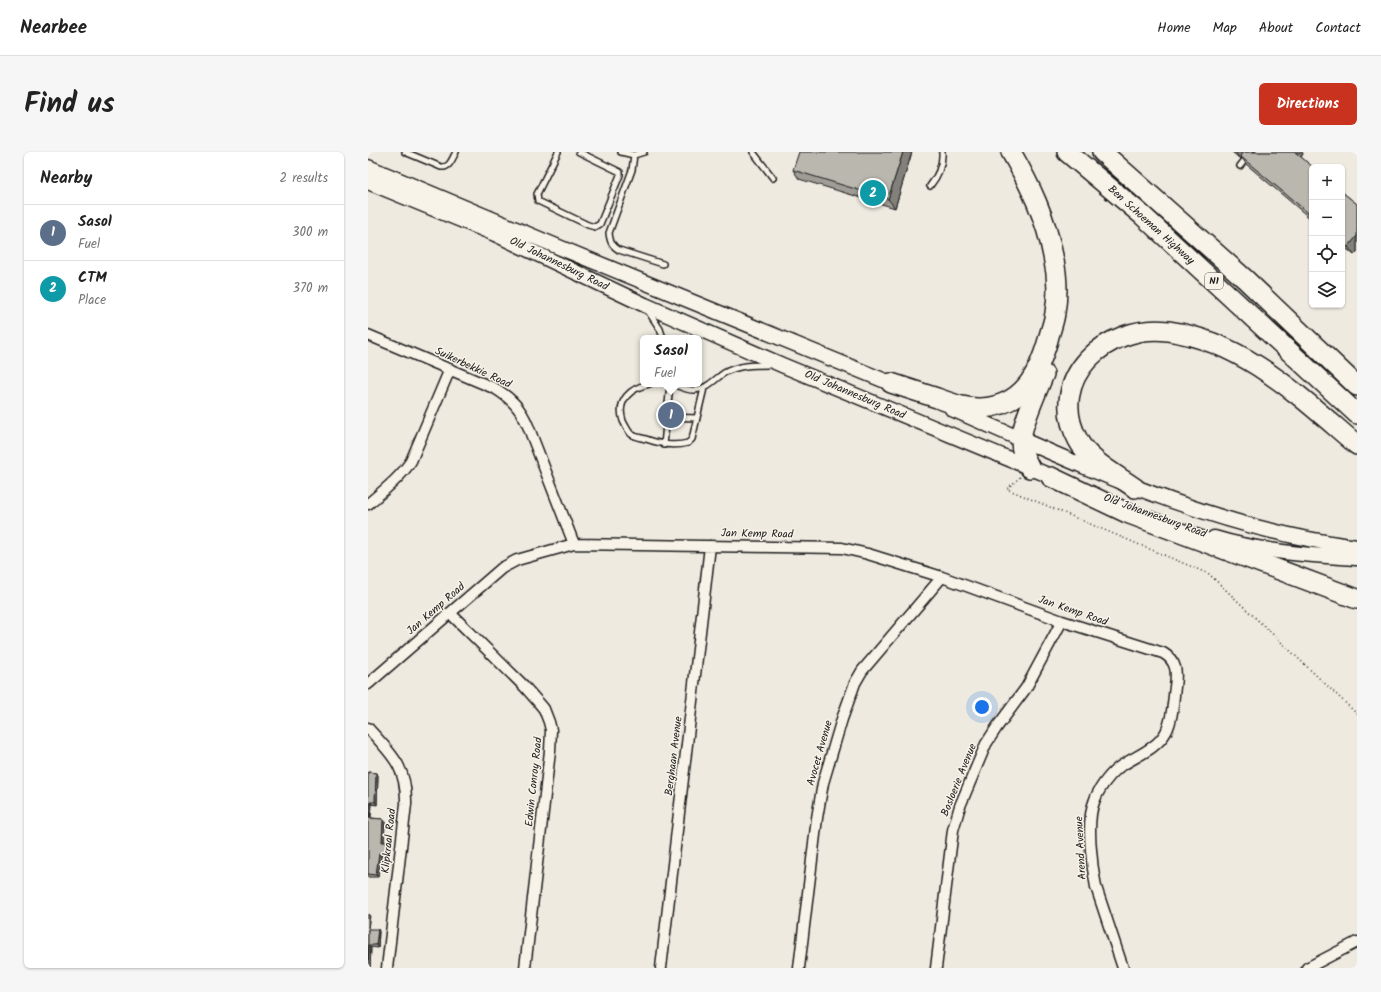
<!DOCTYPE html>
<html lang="en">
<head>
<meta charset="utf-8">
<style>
  :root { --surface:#fff; --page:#f6f6f6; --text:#222; --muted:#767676; --line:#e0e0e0; --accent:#c8321e }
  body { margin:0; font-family:Kalam,sans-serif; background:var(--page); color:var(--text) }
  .controls { position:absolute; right:12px; top:12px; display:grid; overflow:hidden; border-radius:6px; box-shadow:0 1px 3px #0004 }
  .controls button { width:36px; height:36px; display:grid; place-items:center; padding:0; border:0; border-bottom:1px solid var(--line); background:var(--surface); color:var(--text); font:20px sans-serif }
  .you { position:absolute; left:614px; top:555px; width:14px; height:14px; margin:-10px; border:3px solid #fff; border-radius:50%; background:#1a73e8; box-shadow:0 0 0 6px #1a73e833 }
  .badge { display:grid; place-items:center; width:26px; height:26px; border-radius:50%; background:var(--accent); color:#fff; font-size:13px; font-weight:700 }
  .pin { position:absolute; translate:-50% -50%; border:2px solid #fff; box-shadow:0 1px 4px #0006 }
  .popup { position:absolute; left:272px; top:183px; width:62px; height:52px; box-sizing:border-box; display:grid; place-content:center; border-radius:6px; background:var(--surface); filter:drop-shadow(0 1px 3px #0005); font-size:13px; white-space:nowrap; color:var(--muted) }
  .popup b { font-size:15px; color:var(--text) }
  .popup::after { content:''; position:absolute; left:50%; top:100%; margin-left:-8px; border:8px solid transparent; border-top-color:var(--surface) }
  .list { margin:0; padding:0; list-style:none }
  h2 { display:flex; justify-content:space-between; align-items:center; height:52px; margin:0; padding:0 16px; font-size:17px }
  h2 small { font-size:13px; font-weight:400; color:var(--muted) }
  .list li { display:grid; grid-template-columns:26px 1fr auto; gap:12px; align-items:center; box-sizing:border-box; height:56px; padding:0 16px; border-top:1px solid var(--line) }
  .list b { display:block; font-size:15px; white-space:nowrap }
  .list p { margin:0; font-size:13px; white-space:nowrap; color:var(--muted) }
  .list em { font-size:13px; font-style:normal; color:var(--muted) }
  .icon { flex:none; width:22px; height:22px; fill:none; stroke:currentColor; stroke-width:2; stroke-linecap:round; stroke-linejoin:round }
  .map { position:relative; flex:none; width:989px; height:816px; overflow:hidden; border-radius:6px }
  header { display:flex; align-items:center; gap:24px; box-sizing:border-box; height:56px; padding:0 20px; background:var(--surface); border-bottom:1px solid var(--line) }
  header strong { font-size:19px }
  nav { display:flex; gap:22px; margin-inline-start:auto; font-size:14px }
  .intro { display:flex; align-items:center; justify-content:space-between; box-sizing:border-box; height:96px; padding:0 24px }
  h1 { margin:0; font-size:28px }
  .button { padding:10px 18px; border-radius:6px; background:var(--accent); color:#fff; font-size:14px; font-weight:700 }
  main { display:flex; gap:24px; padding:0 24px }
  aside { flex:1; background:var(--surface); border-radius:6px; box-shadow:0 1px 3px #0004 }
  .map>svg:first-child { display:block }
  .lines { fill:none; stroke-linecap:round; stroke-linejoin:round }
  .lane-casing { stroke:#1c1c1c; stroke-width:8 }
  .street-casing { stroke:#1c1c1c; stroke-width:13 }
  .secondary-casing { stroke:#1c1c1c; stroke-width:17 }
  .highway-casing { stroke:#1c1c1c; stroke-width:22 }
  .path { stroke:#1c1c1c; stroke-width:1.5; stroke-dasharray:1 3; stroke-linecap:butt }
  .lane { stroke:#f7f3e8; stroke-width:5 }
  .street { stroke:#f7f3e8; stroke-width:10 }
  .secondary { stroke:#f7f3e8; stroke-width:14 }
  .highway { stroke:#f7f3e8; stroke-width:19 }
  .wall { fill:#a09d96; stroke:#1c1c1c }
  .shaded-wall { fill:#82807a; stroke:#1c1c1c }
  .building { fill:#bab7af; stroke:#1c1c1c }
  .labels { text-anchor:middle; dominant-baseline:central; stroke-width:3; stroke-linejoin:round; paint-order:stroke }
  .shield { fill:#f7f3e8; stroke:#5e5c59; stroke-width:1 }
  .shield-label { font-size:10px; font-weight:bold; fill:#1c1c1c }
  .street-label { font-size:11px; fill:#1c1c1c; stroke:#f7f3e8 }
</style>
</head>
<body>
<header>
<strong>Nearbee</strong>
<nav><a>Home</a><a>Map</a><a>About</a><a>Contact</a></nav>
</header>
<div class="intro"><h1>Find us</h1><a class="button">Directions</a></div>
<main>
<aside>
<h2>Nearby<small>2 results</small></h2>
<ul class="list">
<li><span class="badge" style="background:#5c6f8a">1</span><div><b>Sasol</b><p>Fuel</p></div><em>300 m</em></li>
<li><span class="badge" style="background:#0f9aa8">2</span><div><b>CTM</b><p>Place</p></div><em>370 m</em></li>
</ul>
</aside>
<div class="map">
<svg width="989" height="816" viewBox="0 0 989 816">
  <rect width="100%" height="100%" fill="#eeeae0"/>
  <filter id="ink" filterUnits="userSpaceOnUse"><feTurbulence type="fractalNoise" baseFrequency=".025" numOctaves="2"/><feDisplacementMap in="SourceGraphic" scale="8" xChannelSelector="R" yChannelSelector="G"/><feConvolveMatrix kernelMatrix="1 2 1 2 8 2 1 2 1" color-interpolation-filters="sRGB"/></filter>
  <g filter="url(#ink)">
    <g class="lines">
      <g class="lane-casing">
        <path id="lane" d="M37 0 73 15C82 16 84 7 88 0
          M190 0 169 42 170 49 220 73 227 75 232 72 252 23V20L211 0
          M253 0 266 3 276 0
          M385 0 405 26
          M266 3 264 18 241 81C242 89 243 93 251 98L295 112
          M872 14 883 0
          M562 34C570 24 575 14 574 0
          M280 159 292 177 295 186
          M281 232C263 236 248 248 255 269 257 273 260 279 263 282 267 285 273 286 278 287 293 292 305 295 320 291L324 287 336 236
          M304 232C311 234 320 239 327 238 339 237 347 227 356 221 370 213 386 213 401 213
          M299 265 329 266
          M296 293 302 232"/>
      </g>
      <g class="street-casing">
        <path id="street" d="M0 183 128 237C144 247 153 257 160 274L206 392
          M0 352C15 339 32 326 43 309L82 217
          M82 461 156 534 171 551 176 557 181 570 183 578 182 599 157 816
          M0 532 134 416 149 408 206 392 474 396 500 402 574 425 694 469 795 501C809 509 809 520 807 535 805 549 805 567 798 580 788 598 767 604 750 616 740 624 730 638 726 650 718 670 724 715 728 735L755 816
          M0 576C23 602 39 614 38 652L19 816
          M293 816 342 394
          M431 816 449 666 455 631 474 567 487 531 494 519 574 425
          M568 816 585 678 592 654 618 592 629 575 658 536 694 469
          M939 816 989 790"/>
      </g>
      <g class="secondary-casing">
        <path id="secondary" d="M0 15 193 96 532 235
          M0 30 127 82 277 153 414 213 692 328
          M584 257C715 314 845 377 989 395
          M846 386C892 400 941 403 989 406"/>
      </g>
      <g class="highway-casing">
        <path id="highway" d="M699 0 774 63 989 262
          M734 0 877 127 989 234
          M523 231C538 236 554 241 569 246 583 251 598 257 613 256 654 254 670 223 680 188 682 179 686 170 687 161 690 143 689 121 685 104 678 66 662 33 643 0
          M662 316C658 308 653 300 653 290 652 276 670 237 676 222
          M683 325 759 361 989 447
          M767 336C749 323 720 308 710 288 677 227 739 171 800 179 877 190 932 245 989 293"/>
      </g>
      <path class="path" d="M652 325 639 337 841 422 989 562"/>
      <use href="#lane" class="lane"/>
      <use href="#street" class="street"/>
      <use href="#secondary" class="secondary"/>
      <use href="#highway" class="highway"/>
    </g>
    <path class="wall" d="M544 0 527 56 431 27 425 18Z
      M864 0H934L935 2 933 5 944 15V68L878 12 874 6 872 7Z
      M974 40 989 52V100L986 103 974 93Z
      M0 620 8 621 10 623 9 653 4 652 3 666 15 667 17 669 16 690H19L21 693 20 704H13L10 725H0Z
      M0 777 11 779 10 796 3 795 2 816H0Z"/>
    <path class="shaded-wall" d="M535 0H544L527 56 520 47Z
      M867 0H878L872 4 874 6 872 7Z
      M926 0H934L935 2 931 7Z
      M989 84V100L986 103 980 95Z
      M8 621 10 623 9 653 7 650Z
      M2 650 4 652 2 668 1 666Z
      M15 667 17 669 16 692 14 690Z
      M19 690 21 693 20 704 18 702Z
      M11 701 13 704 10 725 8 723Z
      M0 762 2 764 0 776Z
      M10 777 11 779 10 796 8 793Z
      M1 793 3 795 2 816H1L0 815Z"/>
    <path class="building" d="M431 0H535L520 47 425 18Z
      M875 0H927L945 15H944V64L872 4Z
      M974 40 989 52V84L980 95 974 89Z
      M0 620 8 621 7 650H2L1 666 15 667 14 690H19L18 702 11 701 8 723 0 722Z
      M0 777H10L8 793H1L0 815Z"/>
  </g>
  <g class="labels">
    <rect class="shield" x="837" y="121" width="18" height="16" rx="3"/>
    <g class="shield-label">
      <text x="846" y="129">N1</text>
    </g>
    <g class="street-label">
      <text transform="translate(783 73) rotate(42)">Ben Schoeman Highway</text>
      <text transform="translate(191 112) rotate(26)">Old Johannesburg Road</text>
      <text transform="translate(105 216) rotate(25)">Suikerbekkie Road</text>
      <text transform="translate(487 243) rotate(23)">Old Johannesburg Road</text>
      <text transform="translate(787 364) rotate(20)">Old Johannesburg Road</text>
      <text transform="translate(389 382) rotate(1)">Jan Kemp Road</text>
      <text transform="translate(68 457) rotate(-41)">Jan Kemp Road</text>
      <text transform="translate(705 459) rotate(19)">Jan Kemp Road</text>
      <text transform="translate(452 601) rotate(-74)">Avocet Avenue</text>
      <text transform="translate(306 604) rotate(-83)">Berghaan Avenue</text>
      <text transform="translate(591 628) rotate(-68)">Bosloerie Avenue</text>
      <text transform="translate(166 630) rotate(-84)">Edwin Conroy Road</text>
      <text transform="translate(21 689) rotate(-84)">Klipkraal Road</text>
      <text transform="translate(713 696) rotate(-93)">Arend Avenue</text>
    </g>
  </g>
</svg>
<div class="controls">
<button>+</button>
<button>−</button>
<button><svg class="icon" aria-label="locate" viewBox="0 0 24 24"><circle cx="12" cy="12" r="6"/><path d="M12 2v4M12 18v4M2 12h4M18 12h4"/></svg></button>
<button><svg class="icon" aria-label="layers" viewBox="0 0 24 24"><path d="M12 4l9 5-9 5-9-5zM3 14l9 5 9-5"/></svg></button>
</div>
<div class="you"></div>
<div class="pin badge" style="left:303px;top:263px;background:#5c6f8a">1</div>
<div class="popup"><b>Sasol</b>Fuel</div>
<div class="pin badge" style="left:505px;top:41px;background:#0f9aa8">2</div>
</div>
</main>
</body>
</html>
